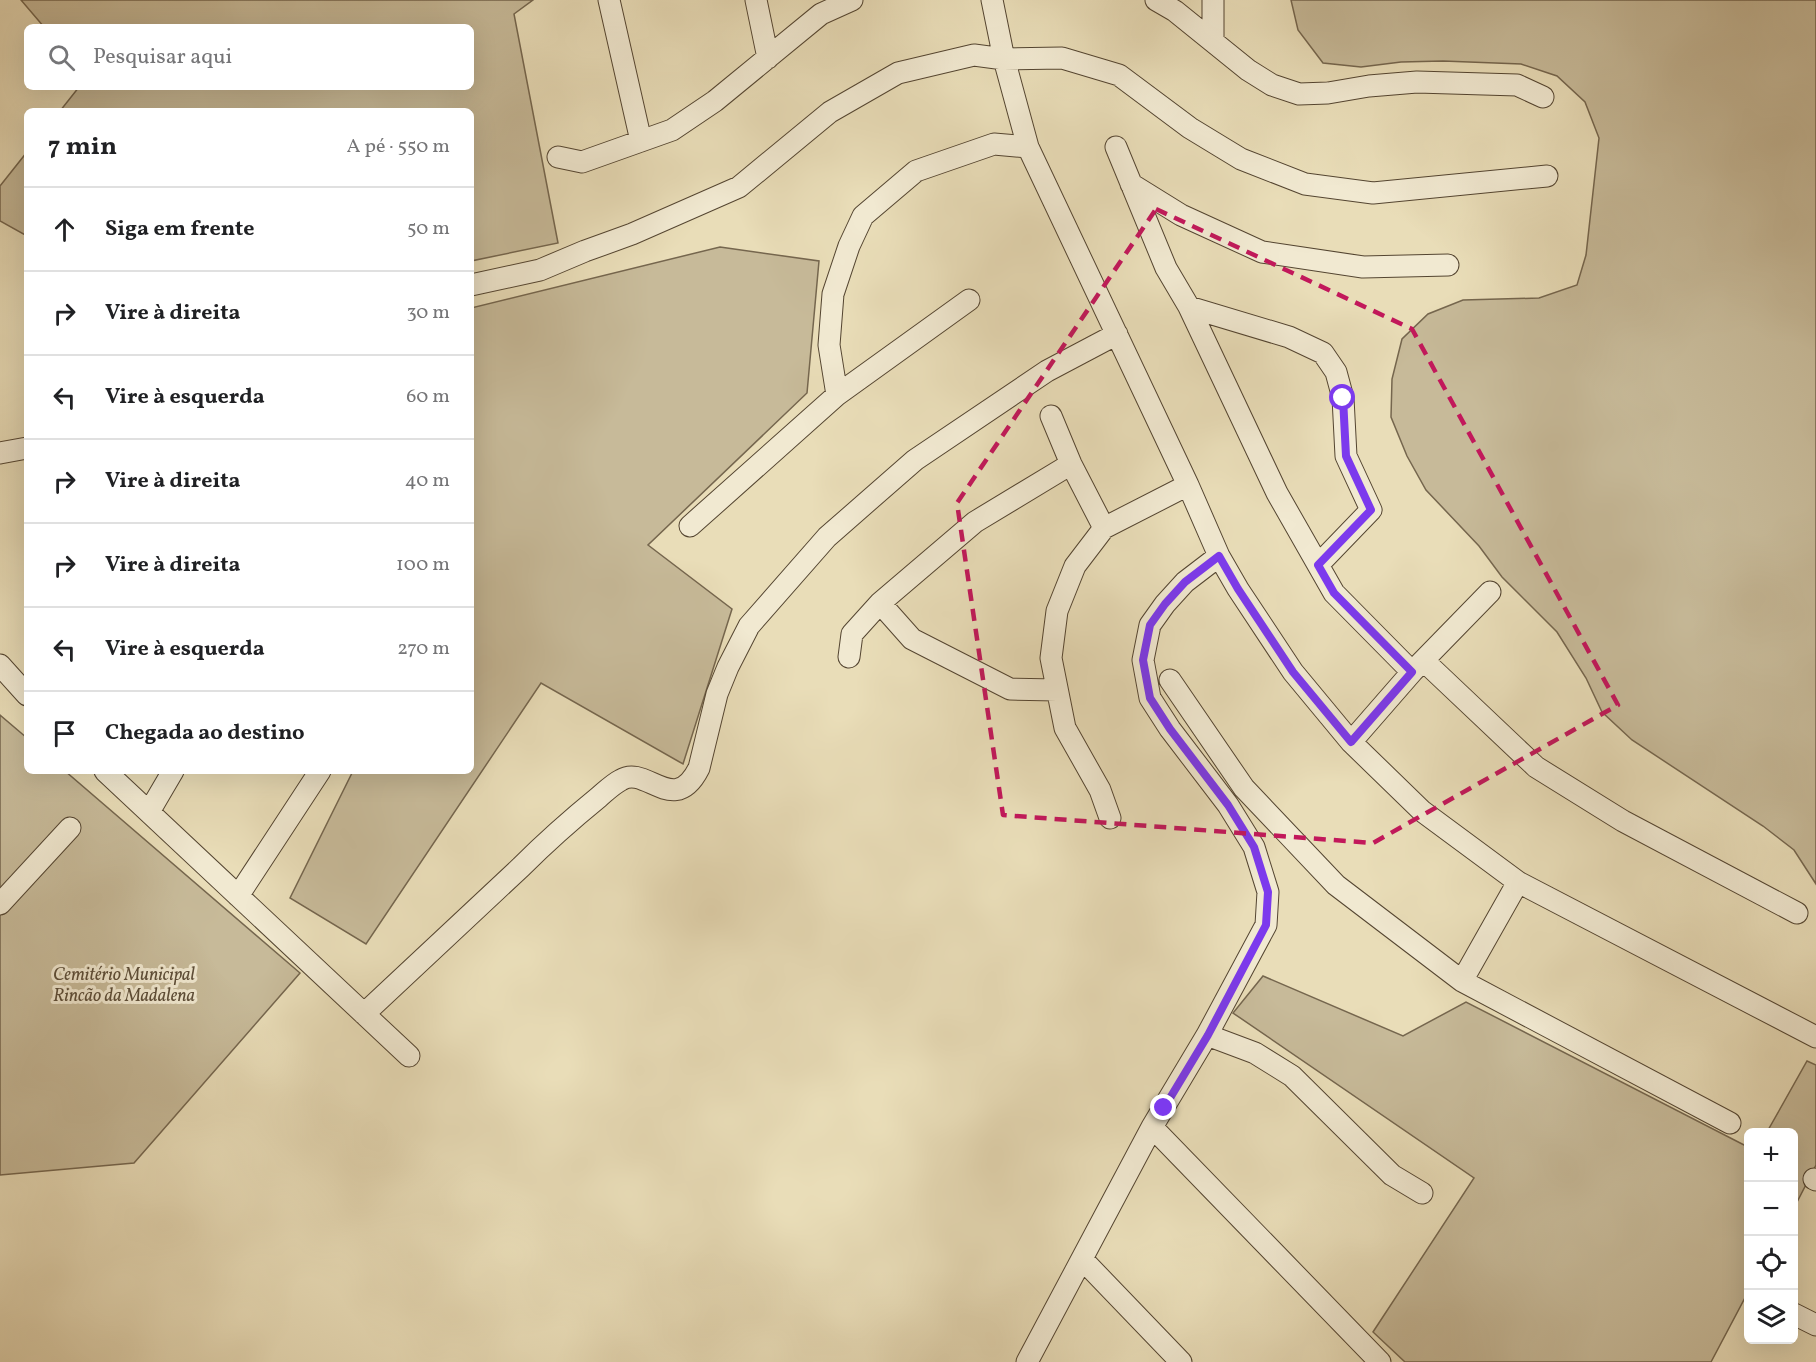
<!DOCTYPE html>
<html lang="pt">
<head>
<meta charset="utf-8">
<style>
  :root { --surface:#fff; --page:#f6f6f6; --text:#202124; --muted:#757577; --line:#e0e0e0 }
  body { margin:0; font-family:Vollkorn,serif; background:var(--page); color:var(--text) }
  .controls { position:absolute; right:18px; bottom:18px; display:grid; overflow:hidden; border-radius:9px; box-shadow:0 6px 24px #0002 }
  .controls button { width:54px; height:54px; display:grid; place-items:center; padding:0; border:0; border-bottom:2px solid var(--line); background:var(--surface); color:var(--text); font:30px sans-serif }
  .stop { position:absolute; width:18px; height:18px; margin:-14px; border:4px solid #7c3aed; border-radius:50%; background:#fff }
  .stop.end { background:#7c3aed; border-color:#fff; box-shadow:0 2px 6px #0008 }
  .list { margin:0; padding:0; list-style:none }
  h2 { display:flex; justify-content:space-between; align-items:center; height:78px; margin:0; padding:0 24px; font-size:26px }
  h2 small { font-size:20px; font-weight:400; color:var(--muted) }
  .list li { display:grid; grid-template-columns:39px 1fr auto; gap:18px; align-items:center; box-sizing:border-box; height:84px; padding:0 24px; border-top:2px solid var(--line) }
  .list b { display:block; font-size:22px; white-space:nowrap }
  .list em { font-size:20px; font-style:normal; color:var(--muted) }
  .icon { flex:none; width:33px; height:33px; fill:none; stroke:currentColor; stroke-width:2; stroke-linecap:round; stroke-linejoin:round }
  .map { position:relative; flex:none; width:1816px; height:1362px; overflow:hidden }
  .search { position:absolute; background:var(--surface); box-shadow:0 6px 24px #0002; left:24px; top:24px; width:450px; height:66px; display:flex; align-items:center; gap:15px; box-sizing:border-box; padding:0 21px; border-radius:9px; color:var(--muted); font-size:22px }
  .panel { position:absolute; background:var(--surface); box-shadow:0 6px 24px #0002; left:24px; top:108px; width:450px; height:666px; border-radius:9px }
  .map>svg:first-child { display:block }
  .green { fill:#c7ba99; stroke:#75664e; stroke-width:1.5 }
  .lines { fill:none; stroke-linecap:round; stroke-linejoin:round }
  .minor-casing { stroke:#544531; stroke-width:23 }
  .minor { stroke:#f1e9d1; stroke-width:21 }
  .route { stroke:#7c3aed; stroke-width:8 }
  .marked { fill:none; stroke:#c2185b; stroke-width:4.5; stroke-dasharray:12 8; stroke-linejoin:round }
  .labels { text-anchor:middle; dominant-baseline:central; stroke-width:6; stroke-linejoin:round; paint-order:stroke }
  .park-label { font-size:18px; font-style:italic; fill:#5c4d38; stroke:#f1e9d1 }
</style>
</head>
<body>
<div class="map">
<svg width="1816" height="1362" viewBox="0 0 1816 1362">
  <rect width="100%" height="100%" fill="#e9ddb8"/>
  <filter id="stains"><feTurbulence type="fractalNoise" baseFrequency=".00333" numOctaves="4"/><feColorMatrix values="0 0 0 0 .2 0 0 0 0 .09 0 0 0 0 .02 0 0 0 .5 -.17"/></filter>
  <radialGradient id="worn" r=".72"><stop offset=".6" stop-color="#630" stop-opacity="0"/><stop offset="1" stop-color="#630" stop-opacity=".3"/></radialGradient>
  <path class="green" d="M21 0H533L514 14 558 243 471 261V111H60L79 87H471V27H44Z
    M1291 0H1816V884L1794 850 1763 826 1632 740 1602 712 1586 678 1557 632 1502 577 1479 546 1426 490 1407 456 1391 417 1392 379 1402 339 1428 314 1463 300 1539 298 1577 285 1586 255 1599 138 1585 102 1557 76 1521 64 1443 61 1401 62 1361 67 1323 63 1298 30Z
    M27 152V236L0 221V186Z
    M720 247 819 261 807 393 648 545 732 609 683 764 541 683 366 944 290 898 353 771H471V308Z
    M0 715 27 738V771H65L300 973 134 1163 0 1175Z
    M1263 976 1403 1036 1466 1002 1748 1147V1292L1711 1362H1405L1373 1332 1474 1178 1233 1013Z
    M1807 1061 1816 1065V1165L1794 1208V1132H1767Z"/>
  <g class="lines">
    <g class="minor-casing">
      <path id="minor" d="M609 0 641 141
        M756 0 768 58
        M992 0 1004 59 1028 147 1188 485 1219 556 1238 589 1293 672 1351 742 1422 811 1518 882 1816 1037
        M1156 0 1175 11 1248 70 1272 85 1299 94 1328 93 1369 86 1417 82 1517 85 1543 97
        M1213 0V40
        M1116 147 1166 268 1189 307 1277 493 1334 593 1412 672
        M558 157 582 162 672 130 715 101 821 14 852 0
        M1131 184 1181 215 1262 252 1363 267 1448 265
        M471 285 540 270 585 251 632 234 739 187 830 112 898 73 974 55 1004 59 1062 58 1119 75 1190 128 1241 159 1305 184 1373 193 1547 176
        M1189 307 1289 337 1323 353 1336 372 1343 398 1346 456 1371 510 1318 565
        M837 395 829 345 833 294 849 246 863 216 916 171 994 144 1028 147
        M1051 416 1071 464 1104 528
        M0 453 27 448
        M690 526 837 395 969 300
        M880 603 912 639 1010 689 1057 690
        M849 657 852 634 880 603 975 522 1071 464
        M1424 661 1536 767 1623 821 1797 913
        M0 665 27 695
        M1170 680 1244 788 1336 885 1462 981 1730 1123
        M1351 742 1412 672 1490 592
        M105 771 409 1056
        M149 812 173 771
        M1110 818 1100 790 1065 728 1051 658 1057 611 1075 566 1104 528 1188 485
        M238 896 320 771
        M0 904 70 828
        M1462 981 1518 882
        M364 1014C416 965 468 916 521 867 546 842 572 819 599 797 606 791 613 784 621 780 646 764 674 818 699 768L717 694 728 667 749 626 827 537 915 460 1047 371 1117 334
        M1207 1035 1255 1053 1292 1076 1392 1175 1422 1193
        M1152 1127 1380 1362
        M1814 1179 1816 1180
        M1082 1259 1181 1362
        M1794 1314 1816 1325
        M1027 1362 1152 1127 1207 1035 1266 925 1268 892 1254 847 1228 805 1170 729 1150 698 1143 660 1150 625 1165 604 1185 582 1219 556"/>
    </g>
    <use href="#minor" class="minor"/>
  </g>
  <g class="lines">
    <path class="route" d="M1164 1108 1208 1035 1266 925 1268 892 1254 847 1228 805 1170 729 1150 698 1143 660 1150 625 1165 604 1185 582 1219 556 1238 589 1293 672 1351 742 1412 672 1334 593 1318 565 1371 510 1346 456 1343 398"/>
  </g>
  <path class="marked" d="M1156 209 1412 329 1618 705 1373 843 1003 815 957 503Z"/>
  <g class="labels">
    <g class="park-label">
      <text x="124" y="975">Cemitério Municipal<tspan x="124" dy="21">Rincão da Madalena</tspan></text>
    </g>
  </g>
  <rect width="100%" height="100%" filter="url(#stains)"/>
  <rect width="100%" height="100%" fill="url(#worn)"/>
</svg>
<div class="controls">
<button>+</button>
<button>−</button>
<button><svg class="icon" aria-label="locate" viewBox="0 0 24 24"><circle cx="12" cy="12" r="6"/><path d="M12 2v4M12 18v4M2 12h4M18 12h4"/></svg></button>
<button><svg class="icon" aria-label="layers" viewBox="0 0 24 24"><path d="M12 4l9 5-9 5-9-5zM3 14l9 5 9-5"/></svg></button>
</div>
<div class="stop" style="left:1343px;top:398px"></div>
<div class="stop end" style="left:1164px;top:1108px"></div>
<div class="search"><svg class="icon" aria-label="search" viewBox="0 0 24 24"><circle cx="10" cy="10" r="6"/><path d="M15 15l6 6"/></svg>Pesquisar aqui</div>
<section class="panel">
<h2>7 min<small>A pé · 550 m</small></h2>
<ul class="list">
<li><svg class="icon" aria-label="ahead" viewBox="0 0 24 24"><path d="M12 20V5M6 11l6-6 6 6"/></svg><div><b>Siga em frente</b></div><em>50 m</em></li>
<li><svg class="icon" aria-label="right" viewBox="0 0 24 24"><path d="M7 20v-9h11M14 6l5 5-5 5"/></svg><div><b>Vire à direita</b></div><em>30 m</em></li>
<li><svg class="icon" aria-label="left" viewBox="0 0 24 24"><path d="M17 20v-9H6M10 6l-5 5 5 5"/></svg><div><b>Vire à esquerda</b></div><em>60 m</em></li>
<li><svg class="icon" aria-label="right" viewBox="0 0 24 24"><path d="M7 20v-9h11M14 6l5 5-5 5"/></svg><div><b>Vire à direita</b></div><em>40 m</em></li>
<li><svg class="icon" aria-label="right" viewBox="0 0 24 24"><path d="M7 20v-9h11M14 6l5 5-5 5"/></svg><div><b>Vire à direita</b></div><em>100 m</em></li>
<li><svg class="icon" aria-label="left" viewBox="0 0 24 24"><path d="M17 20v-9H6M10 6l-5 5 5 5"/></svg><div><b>Vire à esquerda</b></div><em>270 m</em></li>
<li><svg class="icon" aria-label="arrive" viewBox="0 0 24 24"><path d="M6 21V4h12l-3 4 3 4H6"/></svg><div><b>Chegada ao destino</b></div></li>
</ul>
</section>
</div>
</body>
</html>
